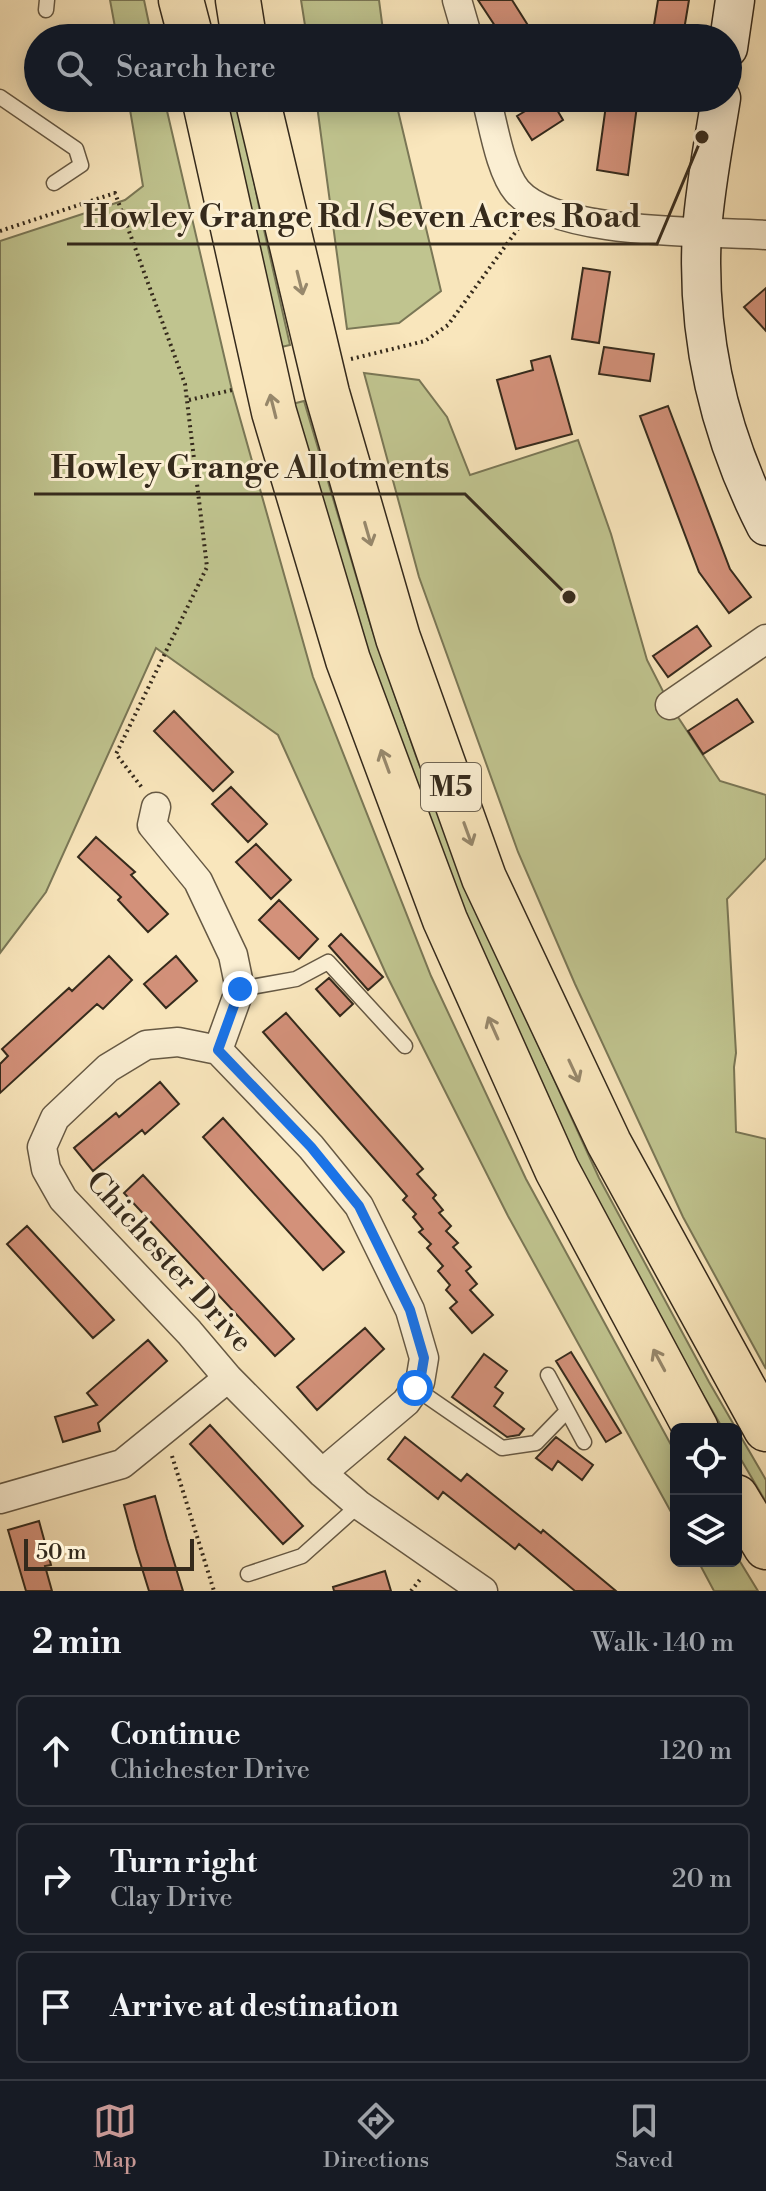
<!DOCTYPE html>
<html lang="en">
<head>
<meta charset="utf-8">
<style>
  :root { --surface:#171b24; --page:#20242c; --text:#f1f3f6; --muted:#9ea1a6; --line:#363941; --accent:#c59692 }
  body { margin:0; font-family:"Libre Bodoni",serif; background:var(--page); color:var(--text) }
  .controls { position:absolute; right:24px; bottom:24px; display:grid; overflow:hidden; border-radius:12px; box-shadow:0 4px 20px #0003 }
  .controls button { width:72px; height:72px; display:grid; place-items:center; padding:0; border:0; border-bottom:2px solid var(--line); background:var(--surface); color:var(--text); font:40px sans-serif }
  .scale { position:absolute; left:24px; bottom:20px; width:170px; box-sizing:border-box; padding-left:8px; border:4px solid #352a1c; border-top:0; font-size:22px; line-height:28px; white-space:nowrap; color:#352a1c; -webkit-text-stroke:6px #fbefd3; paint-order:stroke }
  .stop { position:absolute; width:24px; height:24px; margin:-18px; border:6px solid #1a73e8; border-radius:50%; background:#fff }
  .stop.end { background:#1a73e8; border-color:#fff; box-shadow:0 2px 8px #0008 }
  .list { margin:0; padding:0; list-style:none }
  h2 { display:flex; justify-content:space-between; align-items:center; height:104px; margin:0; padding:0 32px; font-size:34px }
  h2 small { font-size:26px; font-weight:400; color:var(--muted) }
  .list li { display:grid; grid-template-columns:52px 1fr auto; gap:24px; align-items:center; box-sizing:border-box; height:112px; margin:0 16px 16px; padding:0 16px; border:2px solid var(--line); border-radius:12px }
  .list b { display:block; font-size:30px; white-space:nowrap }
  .list p { margin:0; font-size:26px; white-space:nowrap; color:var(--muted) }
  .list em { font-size:26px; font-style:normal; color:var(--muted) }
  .icon { flex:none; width:44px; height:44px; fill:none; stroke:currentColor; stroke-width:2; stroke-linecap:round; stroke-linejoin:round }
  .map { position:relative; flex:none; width:766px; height:1591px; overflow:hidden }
  .search { position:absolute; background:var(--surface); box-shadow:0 4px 20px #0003; left:24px; right:24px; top:24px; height:88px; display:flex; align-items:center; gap:20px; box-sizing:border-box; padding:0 28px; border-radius:44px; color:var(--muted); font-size:30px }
  .sheet { height:488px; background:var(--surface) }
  nav { display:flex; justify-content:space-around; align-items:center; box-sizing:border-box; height:112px; border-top:2px solid var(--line); background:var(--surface); font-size:22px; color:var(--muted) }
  nav a { display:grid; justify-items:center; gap:4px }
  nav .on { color:var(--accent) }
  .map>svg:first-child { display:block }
  .green { fill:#c0c48f; stroke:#7a7756; stroke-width:2 }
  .building { fill:#d3917a; stroke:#352a1c; stroke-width:2 }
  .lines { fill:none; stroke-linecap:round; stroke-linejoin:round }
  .lane-casing { stroke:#665944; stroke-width:17 }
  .street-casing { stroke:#665944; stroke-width:31 }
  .secondary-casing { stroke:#352a1c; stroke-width:41 }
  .highway-casing { stroke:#352a1c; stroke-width:47 }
  .path { stroke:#352a1c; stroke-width:4; stroke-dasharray:2 4; stroke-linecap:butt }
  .lane { stroke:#fbefd3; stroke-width:14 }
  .street { stroke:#fbefd3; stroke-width:28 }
  .secondary { stroke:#fbefd3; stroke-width:38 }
  .highway { stroke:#f9e6bc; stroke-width:44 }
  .oneway { stroke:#97886c }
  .route { stroke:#1a73e8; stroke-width:10 }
  .labels { text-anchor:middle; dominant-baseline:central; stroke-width:6; stroke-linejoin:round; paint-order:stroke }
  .shield { fill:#fbefd3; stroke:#706553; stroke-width:2 }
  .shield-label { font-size:28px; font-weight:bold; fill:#352a1c }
  .street-label { font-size:30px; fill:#352a1c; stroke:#fbefd3 }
  .leader { fill:none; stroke:#352a1c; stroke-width:3 }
  .callout-dot { fill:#352a1c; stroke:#fbefd3; stroke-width:3 }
  .callout-label { font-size:32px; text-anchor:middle; font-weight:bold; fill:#352a1c; stroke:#fbefd3; stroke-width:6; stroke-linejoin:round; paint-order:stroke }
</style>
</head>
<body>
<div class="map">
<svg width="766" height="1591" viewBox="0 0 766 1591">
  <rect width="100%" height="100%" fill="#f9e6bc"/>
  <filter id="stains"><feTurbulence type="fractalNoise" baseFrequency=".0025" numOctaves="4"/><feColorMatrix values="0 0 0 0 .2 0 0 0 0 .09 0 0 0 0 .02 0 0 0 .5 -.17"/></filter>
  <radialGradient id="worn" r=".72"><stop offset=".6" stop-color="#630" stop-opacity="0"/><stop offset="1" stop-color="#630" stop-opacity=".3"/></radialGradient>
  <path class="green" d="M110 0H144L152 38H117Z
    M301 0H379L384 38H307Z
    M128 98H164L232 390 313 677 431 976 526 1179 676 1454V1521L508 1216 387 976 278 735 156 648 46 892 0 953V241L125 200 143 186Z
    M227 98H238L260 212 290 345 277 348 244 201Z
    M316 98H395L441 291 399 323 347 329Z
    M364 373 419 380 447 417 470 475 578 440 611 534 647 660 670 705 720 781 766 795V858L727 899 736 1053 734 1067 736 1132 766 1139V1369L683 1217 575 984 518 852 419 577Z
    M304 401 371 626 416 756 469 893 599 1178 709 1382 766 1480V1502L736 1451V1429H723L650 1303 585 1180 465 918 359 633 292 404Z
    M736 1555 758 1591H714L698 1561H736Z"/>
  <path class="building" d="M478 0H512L536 38H503Z
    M658 0H689L684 30 654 25Z
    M519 98H550L563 120 532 140 517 116 527 110Z
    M607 98H638L628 175 597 170Z
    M583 268 610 272 599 343 572 339Z
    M766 288V331L744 307Z
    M604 347 654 354 650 381 599 374Z
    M550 356 572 434 516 449 497 380 533 370 531 361Z
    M668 406 730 569 751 597 729 613 699 572 640 416Z
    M697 626 711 646 668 677 653 656Z
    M737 699 753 722 703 754 688 731Z
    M174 711 233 772 213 791 154 731Z
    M231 787 267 824 248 842 212 804Z
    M96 837 135 872 131 875 168 914 148 932 118 900 121 897 78 857Z
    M256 844 291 880 271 899 236 862Z
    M279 900 318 939 299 959 259 920Z
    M341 934 383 977 368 990 329 946Z
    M109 956 132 980 103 1009 97 1004 0 1093V1064L8 1056 2 1049 69 988 72 991Z
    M176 956 197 981 166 1008 144 984Z
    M329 978 353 1004 340 1016 316 989Z
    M286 1013 423 1169 417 1174 436 1195 433 1198 443 1210 439 1213 451 1226 446 1231 458 1243 453 1247 471 1267 466 1271 477 1284 470 1290 493 1315 472 1333 450 1308 457 1302 446 1290 450 1285 438 1271 443 1266 427 1248 431 1244 419 1232 423 1229 413 1217 416 1214 403 1200 407 1196 263 1032Z
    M160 1082 179 1104 145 1134 142 1130 93 1171 74 1148 116 1113 119 1117Z
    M223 1118 344 1252 323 1270 203 1137Z
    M143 1175 294 1339 275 1356 124 1193Z
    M27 1226 114 1320 93 1338 7 1244Z
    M365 1328 384 1349 317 1410 297 1387Z
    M148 1340 167 1361 98 1423 100 1431 63 1442 55 1417 97 1405 87 1393Z
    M571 1352 621 1433 606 1442 556 1361Z
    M484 1354 507 1371 495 1387 503 1393 494 1406 524 1429 519 1435 507 1437 452 1397Z
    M210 1425 303 1526 283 1544 190 1444Z
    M405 1437 461 1481 467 1474 541 1533 543 1530 616 1591H575L519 1544 515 1549 443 1492 438 1499 388 1459Z
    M556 1437 593 1465 582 1480 558 1461 552 1470 536 1458Z
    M155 1496 167 1539 183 1591H149L136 1549 124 1505Z
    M39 1521 51 1565 45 1566 52 1591H26L8 1530Z
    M385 1571 391 1591H334L333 1587Z"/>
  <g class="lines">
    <g class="lane-casing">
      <path id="lane" d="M46 10 47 0
        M0 97 76 149 81 165 54 183
        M240 989 296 979 328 962 405 1046
        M548 1375 584 1442
        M415 1388 502 1448 536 1443 567 1411
        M248 1574 302 1556 359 1505"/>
    </g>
    <g class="street-casing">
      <path id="street" d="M457 0 468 38
        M486 98C493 123 500 171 517 191 556 236 708 231 766 235
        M670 705 766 639
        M156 807 152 825 198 881 233 955 240 989 218 1050
        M322 1473 406 1402 420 1382 424 1358 410 1310 359 1206 311 1147 218 1050 178 1042 146 1045 108 1068 55 1118 42 1147 46 1169 63 1199 189 1332 228 1378 322 1473 359 1505 483 1591
        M0 1499 122 1464 228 1378"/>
    </g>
    <g class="secondary-casing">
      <path id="secondary" d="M728 48 735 0
        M721 98C714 142 705 187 702 231 696 335 719 434 766 526"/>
    </g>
    <g class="highway-casing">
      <path id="highway" d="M181 0 191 38
        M238 0 244 38
        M204 98 274 412 348 660 445 920 557 1170 696 1429
        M257 98 327 393 398 638 484 878 609 1143 766 1429
        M736 1497 766 1547"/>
    </g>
    <path class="path" d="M0 231 115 193 185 384 207 567 116 754 143 789
      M351 359 425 341 448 325 520 226
      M189 400 232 390
      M172 1456 214 1591
      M411 1591 422 1577"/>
    <use href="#lane" class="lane"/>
    <use href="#street" class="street"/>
    <use href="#secondary" class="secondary"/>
    <use href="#highway" class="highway"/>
  </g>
  <defs><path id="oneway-shaft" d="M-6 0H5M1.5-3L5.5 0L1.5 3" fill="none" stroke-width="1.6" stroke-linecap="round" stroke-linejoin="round" transform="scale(2)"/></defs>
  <g class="oneway">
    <use href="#oneway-shaft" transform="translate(300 283) rotate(76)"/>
    <use href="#oneway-shaft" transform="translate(273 406) rotate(-104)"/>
    <use href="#oneway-shaft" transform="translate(368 534) rotate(74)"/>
    <use href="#oneway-shaft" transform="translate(385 761) rotate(-110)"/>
    <use href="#oneway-shaft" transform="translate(468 834) rotate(70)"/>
    <use href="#oneway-shaft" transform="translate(493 1028) rotate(-114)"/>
    <use href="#oneway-shaft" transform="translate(574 1071) rotate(65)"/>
    <use href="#oneway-shaft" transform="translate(659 1360) rotate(-118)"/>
  </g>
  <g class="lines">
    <path class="route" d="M240 989 218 1050 311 1147 359 1206 410 1310 424 1358 420 1382 415 1388"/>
  </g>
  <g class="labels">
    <rect class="shield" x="421" y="763" width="60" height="48" rx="6"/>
    <g class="shield-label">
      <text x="451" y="787">M5</text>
    </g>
    <g class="street-label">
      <text transform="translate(169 1262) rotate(48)">Chichester Drive</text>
    </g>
  </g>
  <path class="leader" d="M702 137L657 244H67M569 597L465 494H34"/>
  <g class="callout-dot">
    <circle cx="702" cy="137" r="8"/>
    <circle cx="569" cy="597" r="8"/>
  </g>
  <g class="callout-label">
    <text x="362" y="227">Howley Grange Rd / Seven Acres Road</text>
    <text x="250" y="478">Howley Grange Allotments</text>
  </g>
  <rect width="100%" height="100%" filter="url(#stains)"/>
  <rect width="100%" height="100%" fill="url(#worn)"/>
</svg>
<div class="controls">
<button><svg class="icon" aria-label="locate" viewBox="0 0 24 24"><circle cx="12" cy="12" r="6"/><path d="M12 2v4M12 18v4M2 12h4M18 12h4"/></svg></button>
<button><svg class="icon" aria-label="layers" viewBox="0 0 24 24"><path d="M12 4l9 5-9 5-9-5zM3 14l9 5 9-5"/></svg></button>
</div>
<div class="scale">50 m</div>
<div class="stop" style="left:415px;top:1388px"></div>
<div class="stop end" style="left:240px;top:989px"></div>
<div class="search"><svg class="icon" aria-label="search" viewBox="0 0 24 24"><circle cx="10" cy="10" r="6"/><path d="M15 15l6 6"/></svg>Search here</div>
</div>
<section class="sheet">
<h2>2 min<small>Walk · 140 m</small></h2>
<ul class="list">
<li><svg class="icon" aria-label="ahead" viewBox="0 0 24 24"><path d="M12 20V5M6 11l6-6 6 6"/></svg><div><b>Continue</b><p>Chichester Drive</p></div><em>120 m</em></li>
<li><svg class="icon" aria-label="right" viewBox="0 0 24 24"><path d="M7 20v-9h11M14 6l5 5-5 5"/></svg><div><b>Turn right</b><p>Clay Drive</p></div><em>20 m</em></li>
<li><svg class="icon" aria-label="arrive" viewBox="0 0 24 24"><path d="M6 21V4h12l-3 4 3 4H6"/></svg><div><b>Arrive at destination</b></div></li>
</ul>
</section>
<nav>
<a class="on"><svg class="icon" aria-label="map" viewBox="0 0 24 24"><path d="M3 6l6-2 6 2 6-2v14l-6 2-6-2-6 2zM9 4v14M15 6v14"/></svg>Map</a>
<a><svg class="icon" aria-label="directions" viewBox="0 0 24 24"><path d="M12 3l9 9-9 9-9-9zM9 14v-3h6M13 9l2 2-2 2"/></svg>Directions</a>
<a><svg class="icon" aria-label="saved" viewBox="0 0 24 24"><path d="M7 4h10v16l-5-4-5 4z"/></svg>Saved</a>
</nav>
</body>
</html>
